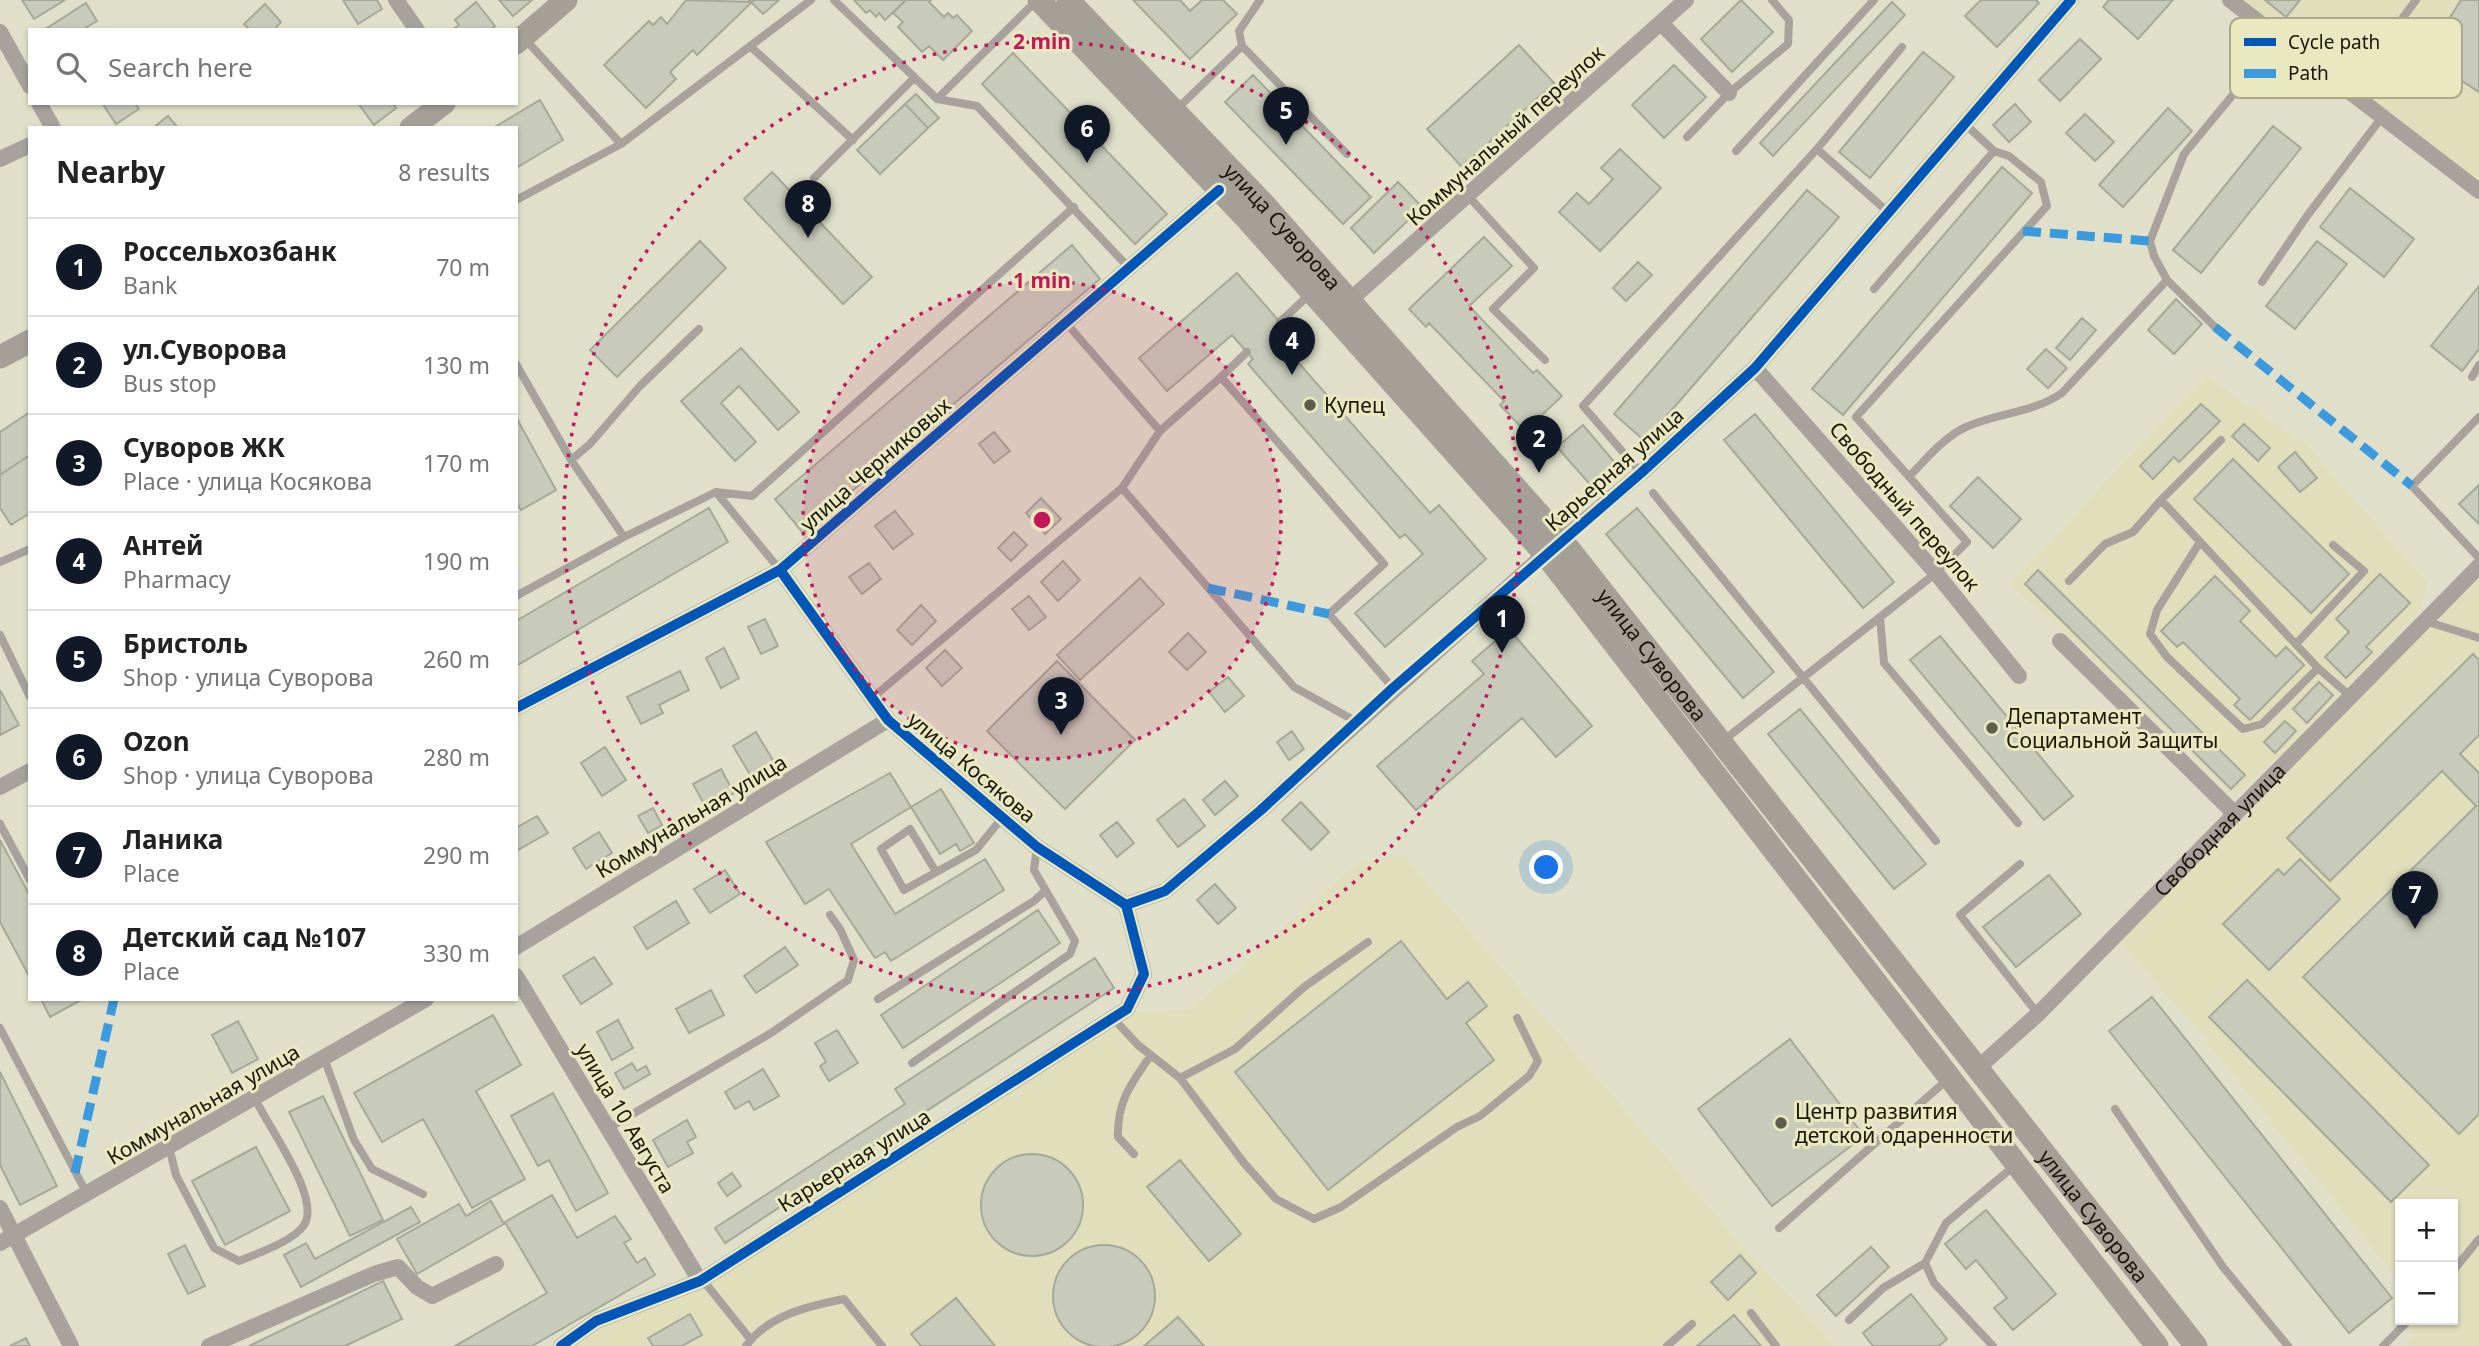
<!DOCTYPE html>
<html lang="en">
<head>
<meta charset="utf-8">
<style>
  :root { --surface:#fff; --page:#f2f2f2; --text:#222; --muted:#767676; --line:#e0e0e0; --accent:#111827 }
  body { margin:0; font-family:"Noto Sans",sans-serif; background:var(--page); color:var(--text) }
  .controls { position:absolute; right:21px; bottom:21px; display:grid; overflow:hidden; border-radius:0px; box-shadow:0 2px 5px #0004 }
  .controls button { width:63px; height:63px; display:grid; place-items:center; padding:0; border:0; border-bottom:2px solid var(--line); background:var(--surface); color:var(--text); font:35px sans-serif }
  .you { position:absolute; left:1547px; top:868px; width:24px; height:24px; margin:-18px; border:5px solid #fff; border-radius:50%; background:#1a73e8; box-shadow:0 0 0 10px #1a73e833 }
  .badge { display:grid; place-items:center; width:46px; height:46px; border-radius:50%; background:var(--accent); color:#fff; font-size:23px; font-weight:700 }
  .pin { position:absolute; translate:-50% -58px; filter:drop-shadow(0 2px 4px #0008) }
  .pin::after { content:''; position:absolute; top:37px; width:24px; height:21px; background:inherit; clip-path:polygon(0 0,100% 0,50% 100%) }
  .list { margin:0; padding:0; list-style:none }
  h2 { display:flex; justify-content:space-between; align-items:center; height:91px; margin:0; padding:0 28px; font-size:30px }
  h2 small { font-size:23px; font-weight:400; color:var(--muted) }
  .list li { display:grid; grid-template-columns:46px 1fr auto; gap:21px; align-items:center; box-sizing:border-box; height:98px; padding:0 28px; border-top:2px solid var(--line) }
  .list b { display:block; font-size:26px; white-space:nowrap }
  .list p { margin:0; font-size:23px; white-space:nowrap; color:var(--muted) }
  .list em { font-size:23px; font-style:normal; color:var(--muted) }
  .icon { flex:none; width:38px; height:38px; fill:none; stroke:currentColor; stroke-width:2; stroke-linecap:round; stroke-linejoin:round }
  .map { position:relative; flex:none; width:2479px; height:1346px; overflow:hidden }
  .search { position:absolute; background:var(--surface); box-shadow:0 2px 5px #0004; left:28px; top:28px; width:490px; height:77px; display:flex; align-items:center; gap:18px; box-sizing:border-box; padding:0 24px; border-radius:0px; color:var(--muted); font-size:26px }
  .panel { position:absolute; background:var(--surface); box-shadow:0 2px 5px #0004; left:28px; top:126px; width:490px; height:875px; border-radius:0px }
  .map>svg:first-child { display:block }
  .built { fill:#e0debb }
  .building { fill:#c8cbba; stroke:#a6a998; stroke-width:2 }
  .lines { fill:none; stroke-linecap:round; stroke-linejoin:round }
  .lane { stroke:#a7a29c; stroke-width:8 }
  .street { stroke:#a7a29c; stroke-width:16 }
  .secondary { stroke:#a5a097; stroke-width:23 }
  .quiet { stroke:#3b9add; stroke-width:9; stroke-dasharray:18 9; stroke-linecap:butt }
  .cycleway-casing { stroke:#eae8c0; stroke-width:15 }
  .cycleway { stroke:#0057b8; stroke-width:10 }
  .ring { fill:none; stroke:#c2185b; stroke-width:3.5; stroke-dasharray:3.5 7 }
  .poi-dot { fill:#5e5d4d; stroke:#eae8c0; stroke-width:2.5 }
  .labels { text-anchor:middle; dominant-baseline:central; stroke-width:6; stroke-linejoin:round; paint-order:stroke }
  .street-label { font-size:21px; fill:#181709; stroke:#eae8c0 }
  .poi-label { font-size:21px; fill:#181709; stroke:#eae8c0; text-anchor:start }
  .key { fill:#eae8c0; stroke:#aba989; stroke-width:2 }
  .key-label { font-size:19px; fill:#181709 }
  .centre { fill:#c2185b; stroke:#eae8c0; stroke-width:3.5 }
  .ring-label { font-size:21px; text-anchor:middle; font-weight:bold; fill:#c2185b; stroke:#eae8c0; stroke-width:6; stroke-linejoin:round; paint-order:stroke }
</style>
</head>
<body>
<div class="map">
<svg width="2479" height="1346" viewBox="0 0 2479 1346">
  <rect width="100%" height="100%" fill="#e0e0ca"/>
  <path class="built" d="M2236 0H2479V186Z
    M2206 376 2307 445 2427 582 2421 609 2304 732 2235 797 2063 631 2009 584Z
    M2479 579V1346H2404L2414 1334 2409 1320H2453V1204H2400V1291L2397 1279 2200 1034 2119 941Z
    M1404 855 1754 1259 1836 1346H570L599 1326 700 1285 1131 1012 1190 1010 1359 862Z"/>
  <path class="building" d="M22 0H65L34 19Z
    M343 0H377L382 9 358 24Z
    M499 0H532L513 16Z
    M686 0 752 2 697 55 693 50 670 72 676 79 646 108 604 65 649 21 653 25 661 17 667 24Z
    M749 0H779L763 14Z
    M854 0H906L885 20 879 13 876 17 870 10 866 13Z
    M906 0H931L929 2 944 17 948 13 953 18 957 15 972 31 943 60 929 46 922 52 898 27 903 22 893 13Z
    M1133 0H1180L1190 11 1202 0H1223L1237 14 1190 59Z
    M1741 0 1773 32 1732 72 1701 39Z
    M1981 0H2036L2039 3 1997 47 1965 16Z
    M2109 0H2173L2138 39 2103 7Z
    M2265 0H2300L2286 17Z
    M2461 0H2479V92L2425 57Z
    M476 2 495 26 490 30H452L459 25 455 20Z
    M1892 2 1905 15 1773 156 1760 143Z
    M86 3 97 21 82 30H44Z
    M265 4 281 22 274 30H250L244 24Z
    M2080 39 2101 59 2060 101 2039 80Z
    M1519 45 1554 83 1462 167 1427 129Z
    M1923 52 1954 77 1870 178 1839 152Z
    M1013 53 1167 214 1135 244 982 84Z
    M1674 65 1706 97 1664 138 1632 105Z
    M1253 75 1371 197 1343 224 1225 102Z
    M916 94 939 118 928 128 905 104Z
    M540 100 563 140 516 168V128H493Z
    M102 103H135L139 109 116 124Z
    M358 103H393L396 108 374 125Z
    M905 104 928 128 880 174 857 150Z
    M2015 104 2031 122 2009 142 1993 125Z
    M2168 108 2192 131 2123 207 2099 185Z
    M2085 114 2114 142 2095 161 2066 133Z
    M168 116 178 128H153Z
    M2273 126 2301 148 2201 273 2173 250Z
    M1620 149 1661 188 1600 251 1559 212 1577 193 1589 204 1613 179 1601 168Z
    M2002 167 2032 193 1843 415 1812 389Z
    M772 172 872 277 843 304 744 199Z
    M1398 182 1422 207 1374 253 1351 228Z
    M2350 188 2414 239 2384 277 2320 227Z
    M1807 190 1839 217 1645 441 1614 414Z
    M1484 237 1512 266 1469 306 1533 373 1537 370 1562 396 1525 431 1500 405 1504 401 1429 323 1426 327 1409 309Z
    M700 241 726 268 617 377 590 350Z
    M2317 241 2347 264 2295 329 2266 306Z
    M1072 245 1100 279 803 533 775 499Z
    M1638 262 1652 275 1626 301 1613 288Z
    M1237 273 1286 329 1276 337 1430 513 1439 505 1486 559 1385 647 1355 613 1423 554 1405 534 1400 538 1248 364 1253 359 1232 335 1167 391 1139 358Z
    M2479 286V349L2462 371 2431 346Z
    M2176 299 2202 324 2174 354 2148 330Z
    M2082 318 2096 330 2070 360 2056 348Z
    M741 348 799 412 778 430 739 386 721 403 756 442 735 461 681 401Z
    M2046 349 2067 368 2048 388 2027 369Z
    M2201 404 2220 421 2179 462 2174 457 2153 479 2140 466Z
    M30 412V455L0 475V432Z
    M1755 414 1894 582 1863 608 1724 440Z
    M516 417 556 490 521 510 516 502Z
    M2244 424 2270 448 2258 461 2232 436Z
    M1583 425 1621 470 1596 491 1557 447Z
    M994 432 1010 451 994 463 979 444Z
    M2295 452 2317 478 2300 492 2278 467Z
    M30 455V513L11 525 0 508V475Z
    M2233 459 2349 574 2311 613 2194 499Z
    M1978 477 2021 519 1993 548 1950 506Z
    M2479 485V524L2459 504Z
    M1041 498 1061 519 1045 534 1026 513Z
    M709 508 728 542 516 666V621Z
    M1637 508 1774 672 1743 698 1606 534Z
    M895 511 913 534 893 549 875 526Z
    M1014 532 1027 545 1011 561 998 548Z
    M1063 561 1080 580 1058 601 1041 582Z
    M869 563 881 579 862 594 849 577Z
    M2038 570 2245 775 2231 789 2025 584Z
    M2380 574 2410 603 2366 647 2372 652 2346 678 2325 657 2349 632 2336 619Z
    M2215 576 2250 611 2240 621 2276 657 2286 647 2304 665 2250 720 2234 705 2240 699 2183 642 2177 647 2161 631Z
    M1140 578 1164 604 1080 680 1057 655Z
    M1029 596 1046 617 1029 630 1012 609Z
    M921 605 936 621 912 645 897 630Z
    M765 619 778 646 761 654 748 627Z
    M1509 629 1592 726 1556 757 1522 718 1416 810 1377 766 1484 674 1472 661Z
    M1188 633 1206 652 1187 670 1169 652Z
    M1940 636 2073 796 2044 820 1910 660Z
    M724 648 739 678 721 688 706 658Z
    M945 650 962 668 942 686 926 668Z
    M2473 654 2479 660V735L2460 754 2479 773V1114L2459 1134 2303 977 2476 806 2442 771 2330 881 2287 838Z
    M1057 661 1135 740 1065 809 987 731Z
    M680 671 689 690 659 705 663 713 641 724 627 697Z
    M1228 677 1244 696 1225 712 1209 692Z
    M2319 682 2333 695 2307 723 2293 709Z
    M0 690 19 725 0 735Z
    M1800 709 1926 864 1894 889 1768 734Z
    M2285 721 2296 731 2275 753 2264 742Z
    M1292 731 1304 749 1289 760 1277 742Z
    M756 732 774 762 751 776 733 746Z
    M605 747 626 780 602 796 581 763Z
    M721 769 734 793 706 808 693 784Z
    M890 773 911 807 851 844 895 914 985 859 1004 890 891 961 885 952 875 958 829 889 805 904 766 842Z
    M1225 781 1238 796 1215 815 1203 800Z
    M941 789 974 843 960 851 956 844 940 854 911 807Z
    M1184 799 1205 826 1178 847 1157 820Z
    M1301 802 1329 832 1311 850 1282 820Z
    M653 808 662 825 648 833 638 816Z
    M537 816 548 833 516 851V828Z
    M1117 822 1134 843 1117 857 1100 835Z
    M599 832 612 853 586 869 573 848Z
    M0 840 30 896V978L0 922Z
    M2300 859 2340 899 2269 970 2223 924 2278 869 2284 875Z
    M725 870 740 894 710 913 694 889Z
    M2049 875 2081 914 2016 967 1983 927Z
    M1215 884 1236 908 1218 924 1197 900Z
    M676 901 689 923 647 949 634 927Z
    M1038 910 1060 943 903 1048 881 1015Z
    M1401 941 1447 999 1468 982 1487 1006 1466 1023 1494 1060 1328 1190 1235 1072Z
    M785 947 798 965 756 993 744 976Z
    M594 957 612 984 581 1004 563 976Z
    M1095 958 1114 988 725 1243 715 1228 905 1104 895 1089Z
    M2247 980 2429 1165 2391 1202 2209 1017Z
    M711 990 724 1015 689 1033 676 1009Z
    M2152 997 2392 1298 2349 1333 2109 1031Z
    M41 999H83L50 1017Z
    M493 1015 521 1065 476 1091 525 1179 472 1208 423 1119 382 1142 354 1093Z
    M618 1020 633 1048 612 1060 597 1032Z
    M238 1021 258 1059 232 1073 212 1035Z
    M837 1030 858 1063 829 1081 820 1066 826 1062 815 1043Z
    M1790 1039 1864 1136 1772 1206 1698 1109Z
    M632 1063 637 1071 646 1066 650 1074 624 1089 615 1073Z
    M763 1069 779 1096 754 1110 749 1101 735 1109 725 1092Z
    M0 1072 57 1186 20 1205 0 1165Z
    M553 1093 608 1193 576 1211 549 1160 538 1166 511 1116Z
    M323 1096 383 1220 350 1236 289 1112Z
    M687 1120 696 1137 687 1142 693 1153 668 1167 653 1140Z
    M256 1147 290 1211 225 1245 192 1181Z
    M981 1205a51 51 0 1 1 102 0a51 51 0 1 1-102 0Z
    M1180 1160 1241 1234 1209 1261 1147 1187Z
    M732 1173 741 1186 727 1196 718 1183Z
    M552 1195 577 1238 615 1216 631 1239 624 1243 637 1263 645 1258 655 1275 532 1346H455L547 1293 505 1222Z
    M491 1201 504 1224 417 1274 397 1239 459 1204 466 1216Z
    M411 1207 420 1222 301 1287 284 1255 306 1243 315 1259Z
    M1986 1210 2056 1294 2013 1330 1994 1308 2007 1298 1976 1260 1966 1269 1945 1244Z
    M185 1245 205 1286 188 1294 168 1254Z
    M1053 1296a51 51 0 1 1 102 0a51 51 0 1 1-102 0Z
    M1871 1247 1889 1267 1836 1316 1817 1295Z
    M1740 1255 1756 1273 1728 1300 1711 1282Z
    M383 1281 402 1319 345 1346H249Z
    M1911 1294 1947 1339 1939 1346H1873L1863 1333Z
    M956 1298 995 1346H921L911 1334Z
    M690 1314 702 1335 682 1346H653L648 1338Z
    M1734 1315 1761 1346H1697Z
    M1178 1317 1204 1346H1144Z
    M26 1338 30 1346H10Z"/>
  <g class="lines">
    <path class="lane" d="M834 0 937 99 1037 0
      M750 46 853 140
      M1242 46 1239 31 1260 0
      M2348 91 2416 0
      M937 99 977 106 1129 268
      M1176 110 1242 46 1347 154
      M1964 123 1994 151
      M1687 137 1729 93 1788 44 1789 20 1772 0
      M621 144 811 0
      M1736 151 1874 0
      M814 178 914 78
      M1469 197 1534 268 1493 309 1545 360
      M516 200 621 144 525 39
      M1888 212 1817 149 1902 47
      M2262 282 2307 216 2382 117
      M1280 322 1311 293
      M1067 324 1160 431 1221 377 1384 564 1329 614 1393 688
      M2215 327 2167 280 2154 256 2150 241 2184 154 2279 39
      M516 364 571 460 624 537
      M1221 377 1247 352
      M2472 377 2479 365
      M2479 417 2412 486 2479 558
      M2221 440 2161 500 2318 668 2350 696
      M571 460 590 444 640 386 699 329
      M1641 473 1583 406 1817 149
      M1909 477C1925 460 1944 437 1966 427 1997 413 2033 413 2062 393L2167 280
      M1122 488 1294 687 1357 722
      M716 492 752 496 1074 207
      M1653 493 1936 841
      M2200 542 2157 610 2150 634 2167 657 2243 729 2262 724 2318 668
      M0 562 30 549
      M2069 581 2105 544 2133 532 2161 500
      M516 596 624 537 716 492 780 570
      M1880 617 1884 663 2018 823
      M2425 621 2479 638
      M0 635 30 697
      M2296 644 2364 571 2333 545
      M872 698 1122 488 1160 431
      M1724 740 1936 573 1967 542 1856 417 2047 206 2041 182 2009 156 1994 151 1874 289
      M0 824 30 880
      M2020 864 1960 915 2038 1014
      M936 872 910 829 881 849 904 890 976 850 1002 818
      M878 999 1034 901 1045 891
      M1113 1018 1138 1045 1180 1078 1244 1163 1276 1199 1314 1219 1341 1207 1457 1127 1480 1116 1529 1076 1538 1061 1517 1018
      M0 1028 87 1194
      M324 1058 354 1140 372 1169 423 1194
      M912 1063 1070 954 1075 941 1034 870 1037 847
      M1180 1078 1235 1049 1304 987 1368 942
      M2115 1109 2223 1267 2288 1346
      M607 1129 771 1033 848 980 854 960 840 929 830 915
      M169 1147 176 1175 214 1248 239 1261C256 1254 294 1241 304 1225 322 1198 267 1126 255 1098
      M1134 1154 1118 1137C1117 1101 1131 1084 1151 1055
      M1779 1228 1948 1079
      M2453 1271 2479 1239
      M702 1279 751 1340
      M1751 1313 1776 1346
      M1849 1320 1883 1288 1925 1263
      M746 1346C768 1315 809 1306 844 1299L882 1346
      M1667 1346 1692 1324
      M1993 1346 1934 1283 1925 1263 1946 1223 2014 1166
      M2383 1346 2409 1320"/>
    <g class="street">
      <path d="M396 0 417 30"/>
      <path d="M2230 0 2479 191"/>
      <path d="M1661 23 1729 93"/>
      <path d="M0 32 30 86"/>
      <path d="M39 103 53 128"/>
      <path d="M0 159 30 145"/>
      <path d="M1350 300 1686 0"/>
      <path d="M1755 368 1936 573 2019 676"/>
      <path d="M1562 540 1641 473 1755 368 2071 0"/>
      <path d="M2060 641 2235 814"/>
      <path d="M516 708 780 570 1219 190"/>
      <path d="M0 787 30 771"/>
      <path d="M1126 905 1165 891 1261 810 1545 554"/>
      <path d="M516 947 888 720"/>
      <path d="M516 976 700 1281"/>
      <path id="s1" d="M1979 1067 2038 1014 2479 566"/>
      <path d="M0 1208 71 1346"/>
      <path d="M0 1243 426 999"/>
      <path d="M209 1346 374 1274 398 1267 417 1287 432 1296 496 1264"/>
      <path d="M561 1346 596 1321 700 1281 1127 1009 1144 974 1126 905 1037 847 888 720 780 570"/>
    </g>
    <g class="secondary">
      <path d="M1039 0 1245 217 1545 554 2157 1346"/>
      <path id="s2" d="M1068 0 1262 202 1562 540 2196 1346"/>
      <path d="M516 43 566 0"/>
      <path d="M411 128 444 103"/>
      <path d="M0 357 30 341"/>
    </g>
    <path class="quiet" d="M2023 231 2150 241
      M2215 327 2412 486
      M1208 588 1329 614
      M75 1173 114 999"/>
    <g class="cycleway-casing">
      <path id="cycleway" d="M516 708 780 570 1219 190
        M1126 905 1165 891 1261 810 1393 688 1641 473 1755 368 2071 0
        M561 1346 596 1321 700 1281 1127 1009 1144 974 1126 905 1037 847 888 720 780 570"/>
    </g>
    <use href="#cycleway" class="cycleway"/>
  </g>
  <circle cx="1042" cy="520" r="239" fill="#c2185b" fill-opacity=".12"/>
  <g class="ring">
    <circle cx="1042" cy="520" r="239"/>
    <circle cx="1042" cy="520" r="478"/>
  </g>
  <g class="poi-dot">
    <circle cx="1310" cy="405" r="7"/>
    <circle cx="1992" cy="728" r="7"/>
    <circle cx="1781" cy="1123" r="7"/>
  </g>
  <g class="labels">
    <g class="street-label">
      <text transform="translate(1505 135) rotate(-42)">Коммунальный переулок</text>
      <text stroke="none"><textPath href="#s2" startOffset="312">улица Суворова</textPath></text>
      <text transform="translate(875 464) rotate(-41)">улица Черниковых</text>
      <text transform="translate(1614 469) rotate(-41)">Карьерная улица</text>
      <text transform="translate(1905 506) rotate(49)">Свободный переулок</text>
      <text stroke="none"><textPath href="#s2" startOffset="878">улица Суворова</textPath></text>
      <text transform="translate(972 767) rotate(40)">улица Косякова</text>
      <text transform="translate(691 816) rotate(-31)">Коммунальная улица</text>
      <text stroke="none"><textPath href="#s1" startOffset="338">Свободная улица</textPath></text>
      <text transform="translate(203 1104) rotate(-30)">Коммунальная улица</text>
      <text transform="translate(626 1118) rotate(59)">улица 10 Августа</text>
      <text transform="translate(854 1160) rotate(-32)">Карьерная улица</text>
      <text stroke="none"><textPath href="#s2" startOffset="1592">улица Суворова</textPath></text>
    </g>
    <g class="poi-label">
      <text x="1324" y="405">Купец</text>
      <text x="2006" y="716">Департамент<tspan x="2006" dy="24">Социальной Защиты</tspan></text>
      <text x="1795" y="1111">Центр развития<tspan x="1795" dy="24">детской одаренности</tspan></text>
    </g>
  </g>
  <rect x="2230" y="18" width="232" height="80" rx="10" class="key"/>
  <rect x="2244" y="38" width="32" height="8" fill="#0057b8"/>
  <rect x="2244" y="69" width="32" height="9" fill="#3b9add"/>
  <g class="key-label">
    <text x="2288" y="49">Cycle path</text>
    <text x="2288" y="80">Path</text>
  </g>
  <circle cx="1042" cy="520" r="10" class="centre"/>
  <g class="ring-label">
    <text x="1042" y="49">2 min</text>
    <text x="1042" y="288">1 min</text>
  </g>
</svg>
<div class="controls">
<button>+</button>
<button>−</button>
</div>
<div class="you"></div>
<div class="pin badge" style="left:1502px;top:653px">1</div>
<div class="pin badge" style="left:1539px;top:473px">2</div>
<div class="pin badge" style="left:1061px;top:735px">3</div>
<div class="pin badge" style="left:1292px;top:375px">4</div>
<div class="pin badge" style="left:1286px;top:145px">5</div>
<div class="pin badge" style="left:1087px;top:163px">6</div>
<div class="pin badge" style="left:2415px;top:929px">7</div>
<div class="pin badge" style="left:808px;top:238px">8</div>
<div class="search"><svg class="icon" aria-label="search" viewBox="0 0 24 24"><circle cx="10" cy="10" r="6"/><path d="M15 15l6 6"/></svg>Search here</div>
<section class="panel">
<h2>Nearby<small>8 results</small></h2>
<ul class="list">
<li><span class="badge">1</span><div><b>Россельхозбанк</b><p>Bank</p></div><em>70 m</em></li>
<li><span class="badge">2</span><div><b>ул.Суворова</b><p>Bus stop</p></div><em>130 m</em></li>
<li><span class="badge">3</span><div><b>Суворов ЖК</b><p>Place · улица Косякова</p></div><em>170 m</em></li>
<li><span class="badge">4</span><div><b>Антей</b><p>Pharmacy</p></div><em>190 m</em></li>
<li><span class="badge">5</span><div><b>Бристоль</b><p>Shop · улица Суворова</p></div><em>260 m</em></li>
<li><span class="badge">6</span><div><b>Ozon</b><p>Shop · улица Суворова</p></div><em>280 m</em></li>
<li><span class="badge">7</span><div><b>Ланика</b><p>Place</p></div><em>290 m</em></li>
<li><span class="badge">8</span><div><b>Детский сад №107</b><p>Place</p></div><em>330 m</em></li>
</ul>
</section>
</div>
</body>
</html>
